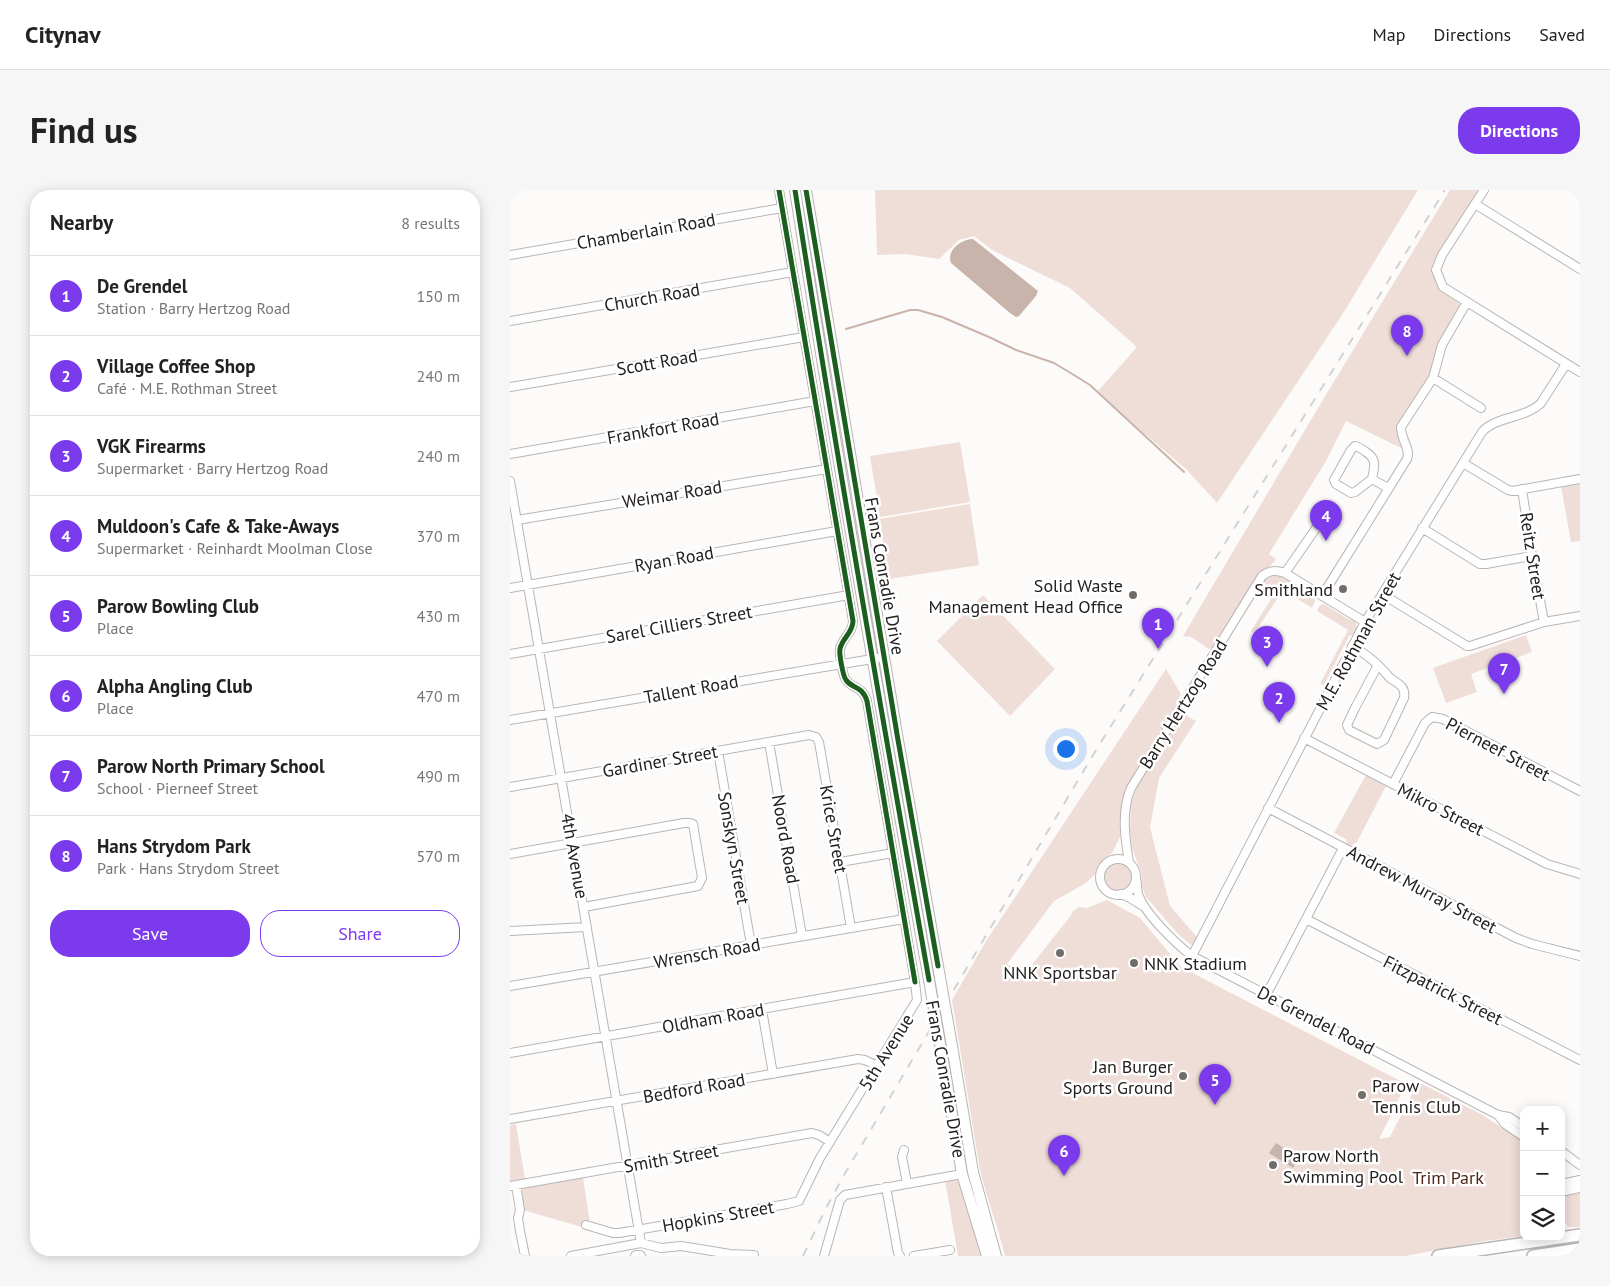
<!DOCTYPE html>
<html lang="en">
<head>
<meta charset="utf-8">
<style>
  :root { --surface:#fff; --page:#f6f6f6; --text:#222; --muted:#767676; --line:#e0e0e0; --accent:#7c3aed }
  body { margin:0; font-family:"PT Sans",sans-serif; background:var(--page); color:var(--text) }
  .controls { position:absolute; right:15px; bottom:15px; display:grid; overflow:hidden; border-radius:10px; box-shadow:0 2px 12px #0003 }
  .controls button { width:45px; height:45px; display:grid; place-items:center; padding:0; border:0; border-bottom:1px solid var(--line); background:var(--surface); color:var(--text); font:25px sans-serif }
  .you { position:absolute; left:555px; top:558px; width:18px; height:18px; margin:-12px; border:4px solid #fff; border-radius:50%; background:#1a73e8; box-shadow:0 0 0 8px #1a73e833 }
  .badge { display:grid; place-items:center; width:32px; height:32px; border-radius:50%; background:var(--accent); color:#fff; font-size:16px; font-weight:700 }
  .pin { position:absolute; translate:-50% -41px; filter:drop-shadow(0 1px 2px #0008) }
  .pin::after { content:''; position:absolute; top:26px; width:18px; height:15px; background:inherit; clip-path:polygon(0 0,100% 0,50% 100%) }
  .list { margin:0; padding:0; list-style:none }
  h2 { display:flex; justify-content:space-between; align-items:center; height:65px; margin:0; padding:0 20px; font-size:21px }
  h2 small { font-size:16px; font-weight:400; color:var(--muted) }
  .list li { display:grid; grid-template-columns:32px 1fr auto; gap:15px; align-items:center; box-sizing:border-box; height:80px; padding:0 20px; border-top:1px solid var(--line) }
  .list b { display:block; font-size:19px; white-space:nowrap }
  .list p { margin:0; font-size:16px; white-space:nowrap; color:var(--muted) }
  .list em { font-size:16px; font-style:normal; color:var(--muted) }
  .actions { display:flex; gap:10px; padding:15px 20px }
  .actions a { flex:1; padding:11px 0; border:1px solid var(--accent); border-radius:20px; text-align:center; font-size:18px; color:var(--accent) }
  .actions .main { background:var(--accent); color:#fff }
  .icon { flex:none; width:28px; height:28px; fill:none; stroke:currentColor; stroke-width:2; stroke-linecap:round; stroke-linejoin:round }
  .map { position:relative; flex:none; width:1070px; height:1066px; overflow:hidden; border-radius:20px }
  header { display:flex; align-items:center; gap:30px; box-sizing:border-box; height:70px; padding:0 25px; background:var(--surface); border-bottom:1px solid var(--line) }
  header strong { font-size:24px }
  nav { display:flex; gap:28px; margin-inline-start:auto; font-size:18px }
  .intro { display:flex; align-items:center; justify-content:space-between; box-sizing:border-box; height:120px; padding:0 30px }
  h1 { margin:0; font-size:35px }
  .button { padding:12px 22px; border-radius:20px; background:var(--accent); color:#fff; font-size:18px; font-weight:700 }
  main { display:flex; gap:30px; padding:0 30px }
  aside { flex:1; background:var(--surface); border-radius:20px; box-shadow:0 2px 12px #0003 }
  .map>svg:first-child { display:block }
  .green { fill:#efddd7 }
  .water { fill:#c9b4ab }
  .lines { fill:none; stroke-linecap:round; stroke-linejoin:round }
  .stream { stroke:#c9b4ab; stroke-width:2 }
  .street-casing { stroke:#b8b6b4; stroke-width:10 }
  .secondary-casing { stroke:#b8b6b4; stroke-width:12 }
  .primary-casing { stroke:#b8b6b4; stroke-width:14 }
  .street { stroke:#fffefe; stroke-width:8 }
  .secondary { stroke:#fffefe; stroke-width:10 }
  .primary { stroke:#fffefe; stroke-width:11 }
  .rail { stroke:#d3d3d3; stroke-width:2; stroke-dasharray:9 9; stroke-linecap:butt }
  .secondary-bridge-casing { stroke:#b8b6b4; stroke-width:12; stroke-linecap:butt }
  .secondary-bridge { stroke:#fffefe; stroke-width:10 }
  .cycleway-casing { stroke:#fff; stroke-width:8 }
  .cycleway { stroke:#1b5e20; stroke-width:5 }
  .poi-dot { fill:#706d6b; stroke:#fff; stroke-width:2 }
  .labels { text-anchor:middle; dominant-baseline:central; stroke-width:5; stroke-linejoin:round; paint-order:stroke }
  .street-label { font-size:18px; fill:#24201f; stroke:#fff }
  .poi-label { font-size:18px; fill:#24201f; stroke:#fff; text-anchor:end }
  .park-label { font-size:18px; fill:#502515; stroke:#fff }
</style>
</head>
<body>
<header>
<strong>Citynav</strong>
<nav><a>Map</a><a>Directions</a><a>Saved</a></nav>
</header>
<div class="intro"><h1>Find us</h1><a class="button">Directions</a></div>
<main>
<aside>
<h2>Nearby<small>8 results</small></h2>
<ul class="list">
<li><span class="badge">1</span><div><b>De Grendel</b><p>Station · Barry Hertzog Road</p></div><em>150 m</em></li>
<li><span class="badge">2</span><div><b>Village Coffee Shop</b><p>Café · M.E. Rothman Street</p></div><em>240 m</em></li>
<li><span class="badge">3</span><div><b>VGK Firearms</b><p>Supermarket · Barry Hertzog Road</p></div><em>240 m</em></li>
<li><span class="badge">4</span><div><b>Muldoon's Cafe &amp; Take-Aways</b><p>Supermarket · Reinhardt Moolman Close</p></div><em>370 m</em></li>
<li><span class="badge">5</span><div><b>Parow Bowling Club</b><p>Place</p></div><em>430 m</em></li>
<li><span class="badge">6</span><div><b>Alpha Angling Club</b><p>Place</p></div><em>470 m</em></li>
<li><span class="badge">7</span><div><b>Parow North Primary School</b><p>School · Pierneef Street</p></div><em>490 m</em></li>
<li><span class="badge">8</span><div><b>Hans Strydom Park</b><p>Park · Hans Strydom Street</p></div><em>570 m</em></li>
</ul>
<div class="actions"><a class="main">Save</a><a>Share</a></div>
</aside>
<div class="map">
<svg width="1070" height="1066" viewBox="0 0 1070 1066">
  <rect width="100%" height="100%" fill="#fdfbf9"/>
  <path class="green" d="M365 0H908L832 125 707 313 676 279 621 232 588 201 627 157 560 98 482 60 464 46 449 50 429 69 395 64 367 65Z
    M940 0H968L924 72C922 89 928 99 941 108 945 111 948 111 950 116L931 148 921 182 889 233C885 243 889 250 893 259L836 231 816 271 759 364 766 369 761 375 752 381 704 457 699 459 681 447 673 446 811 213Z
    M450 252 460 312 370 327 360 266Z
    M1070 294V351L1061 352 1051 296Z
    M460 314 469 375 379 389 369 329Z
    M766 385 773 387 781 392V393L803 407 805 411 802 418 773 400 750 435 742 443 741 441 761 409 751 403 750 398 756 389Z
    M473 405 545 479 500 526 427 451Z
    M814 414 838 429 845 431 847 437 843 445 839 446 814 495 810 494 838 440 807 421 810 415Z
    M1016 445 1022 462 961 484 967 502 936 513 923 478Z
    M656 479 671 504 665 514 667 516 615 602 612 616 611 645 602 663 592 673 586 683 576 693 544 711 497 774 513 786 562 724 563 721 569 717 577 718 597 710 630 728 671 777 896 894 869 949 880 947 908 892 971 924 1014 952V1046L975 1051 895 1066H495C488 1037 477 1009 470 980L442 810 476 751Z
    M672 525H675L686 531 649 588 640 637 660 716 687 747 683 754 681 755 668 744 636 707 632 697 631 682 622 658 620 640 621 614 626 599Z
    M856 585 876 596 847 652 840 656 837 654 836 649 824 643Z
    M594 687a14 14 0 1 1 28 0a14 14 0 1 1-28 0Z
    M6 934 15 989 0 992V935Z
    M73 988 80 1033 74 1032 72 1037 13 1020 12 998Z
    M445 988 449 990 473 1066H448L435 990Z
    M1070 1002V1037H1058L1055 1032 1051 1009 1054 1006Z"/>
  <path class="water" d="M463 49 528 101 526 106 509 126 506 127 500 123 441 73C436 60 452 49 463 49Z
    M766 953 789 968 783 978 759 963Z"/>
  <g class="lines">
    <path class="stream" d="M336 139 400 120H408L432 127 479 147 506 160 544 173 559 182 580 195 674 282"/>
    <g class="street-casing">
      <path id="street" d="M974 0 932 65 926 80 933 97 1070 182
        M965 14 1070 79
        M0 65 272 18
        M0 131 283 82
        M923 188 971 218
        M0 197 294 147
        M845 256C849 257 852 259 856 262 868 270 864 277 862 289L845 302 841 303 826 294 824 290 841 260Z
        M0 264 305 211
        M953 273 998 300 1003 301 1070 289
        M862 289 878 298
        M0 291 131 1053 151 1058 171 1056 220 1064 244 1065
        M1012 299 1022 366 1034 432
        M7 330 317 279
        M912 338 970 374H976L1022 366
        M775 383 820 318
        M0 398 327 341
        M872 404 957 456H960L1034 432 1070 426
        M812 406 897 269C901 259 891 250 891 237L923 188 932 155 957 112
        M842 456C859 466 867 473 880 488 888 494 896 496 894 508L874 550 867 554 839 540 837 535 845 518 868 475
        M0 464 339 405
        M0 530 368 468
        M794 548 1037 674 1070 684
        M259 552 292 746
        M208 561 241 755
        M883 594 915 533 922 527 933 529 1070 601
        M0 597 299 545 306 547 309 552 341 738
        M758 618 1006 748 1022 754 1070 766
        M0 664 174 633H180L183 634 192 688 188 696 74 717
        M590 687a18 18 0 1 1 36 0a18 18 0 1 1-36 0Z
        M330 672 383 663
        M619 672C615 649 611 621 621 598L752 386C760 380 766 380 775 383L855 432
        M626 688C627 693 627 699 628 704 635 724 665 753 682 766L988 925 999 927 1014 937
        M611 704 620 708 633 716
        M796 729 1070 870
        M0 741 77 737
        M682 766 855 432 972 242C986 226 1015 229 1031 213L1056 174
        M0 796 394 729
        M756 804 761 796 833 658
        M252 820 263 884
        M0 863 405 792
        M988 925 995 934 1014 947
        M0 929 348 869 355 870 367 876
        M394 960 392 967 397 993
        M1051 961 1070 975
        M1051 994 1070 990
        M6 995 10 1020 8 1028 10 1041 15 1066
        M0 996 302 943 309 945 320 952
        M376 997 388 1063 390 1066
        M1051 1002 1070 998
        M76 1035 103 1043H109L277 1014 289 1011 310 968 407 810 405 792 357 511C352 495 342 499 336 490 333 486 329 464 330 459 332 448 343 443 343 431L269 0
        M61 1066 131 1053
        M314 1066 330 1010 335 1005 452 984
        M404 1066 440 1060"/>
    </g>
    <g class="secondary-casing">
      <path id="secondary" d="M285 0C326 264 372 527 419 790
        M296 0 388 550 428 776
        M442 856 463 982 486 1066
        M433 871 452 984 477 1066
        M126 1066H130"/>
    </g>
    <g class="primary-casing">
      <path id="primary" d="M928 1066 1070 1045
        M1023 1066 1070 1059"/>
    </g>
    <use href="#street" class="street"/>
    <use href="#secondary" class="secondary"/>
    <use href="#primary" class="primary"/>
    <path class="rail" d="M293 1066 315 1020 334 985 583 565 935 0"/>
    <g class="secondary-bridge-casing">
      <path id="secondary-bridge" d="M428 776 442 856
        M419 790 433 871"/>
    </g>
    <use href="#secondary-bridge" class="secondary-bridge"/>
    <g class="cycleway-casing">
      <path id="cycleway" d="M269 0 343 431C343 443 332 448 330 459 329 464 333 486 336 490 342 499 352 495 357 511L405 792
        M285 0C326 264 372 527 419 790
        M296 0 388 550 428 776"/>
    </g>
    <use href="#cycleway" class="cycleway"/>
  </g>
  <g class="poi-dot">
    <circle cx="833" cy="399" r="5"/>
    <circle cx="623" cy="405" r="5"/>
    <circle cx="550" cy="763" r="5"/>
    <circle cx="624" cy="773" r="5"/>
    <circle cx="673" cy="886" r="5"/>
    <circle cx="852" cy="905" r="5"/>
    <circle cx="763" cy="975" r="5"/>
  </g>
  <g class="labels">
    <g class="street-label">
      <text transform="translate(136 41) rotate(-10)">Chamberlain Road</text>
      <text transform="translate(142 107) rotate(-10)">Church Road</text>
      <text transform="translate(147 172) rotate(-10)">Scott Road</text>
      <text transform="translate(153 238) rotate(-10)">Frankfort Road</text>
      <text transform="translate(162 304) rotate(-9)">Weimar Road</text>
      <text transform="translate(1023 366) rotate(81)">Reitz Street</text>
      <text transform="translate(164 369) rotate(-10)">Ryan Road</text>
      <text transform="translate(375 386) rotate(80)">Frans Conradie Drive</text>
      <text transform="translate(169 434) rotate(-10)">Sarel Cilliers Street</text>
      <text transform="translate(848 451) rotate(-61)">M.E. Rothman Street</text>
      <text transform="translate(181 499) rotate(-10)">Tallent Road</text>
      <text transform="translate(673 514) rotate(-58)">Barry Hertzog Road</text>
      <text transform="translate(988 559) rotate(28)">Pierneef Street</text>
      <text transform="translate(150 571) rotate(-10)">Gardiner Street</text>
      <text transform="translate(931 619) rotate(27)">Mikro Street</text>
      <text transform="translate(324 639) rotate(80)">Krice Street</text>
      <text transform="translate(276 649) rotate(80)">Noord Road</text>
      <text transform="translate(224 658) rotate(80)">Sonskyn Street</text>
      <text transform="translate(65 666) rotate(80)">4th Avenue</text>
      <text transform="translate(912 699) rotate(28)">Andrew Murray Street</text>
      <text transform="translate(197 763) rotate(-10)">Wrensch Road</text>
      <text transform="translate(933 800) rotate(27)">Fitzpatrick Street</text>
      <text transform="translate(203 828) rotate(-10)">Oldham Road</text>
      <text transform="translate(806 830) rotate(27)">De Grendel Road</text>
      <text transform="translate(376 862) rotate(-58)">5th Avenue</text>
      <text transform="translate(436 889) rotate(80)">Frans Conradie Drive</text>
      <text transform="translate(184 898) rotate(-10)">Bedford Road</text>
      <text transform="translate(161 968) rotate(-10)">Smith Street</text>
      <text transform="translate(208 1026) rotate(-10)">Hopkins Street</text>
    </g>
    <g class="poi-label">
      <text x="613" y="395">Solid Waste<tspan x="613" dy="21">Management Head Office</tspan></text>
      <text x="823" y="399">Smithland</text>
      <text x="634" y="773" text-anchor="start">NNK Stadium</text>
      <text x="550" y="782" text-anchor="middle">NNK Sportsbar</text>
      <text x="663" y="876">Jan Burger<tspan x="663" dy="21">Sports Ground</tspan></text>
      <text x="862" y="895" text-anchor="start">Parow<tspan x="862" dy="21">Tennis Club</tspan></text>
      <text x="773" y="965" text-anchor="start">Parow North<tspan x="773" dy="21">Swimming Pool</tspan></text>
    </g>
    <g class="park-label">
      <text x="938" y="987">Trim Park</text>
    </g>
  </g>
</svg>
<div class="controls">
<button>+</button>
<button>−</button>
<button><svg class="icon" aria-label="layers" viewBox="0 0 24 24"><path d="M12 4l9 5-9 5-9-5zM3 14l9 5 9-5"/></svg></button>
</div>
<div class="you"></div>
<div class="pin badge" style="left:648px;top:459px">1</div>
<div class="pin badge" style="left:769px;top:533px">2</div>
<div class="pin badge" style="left:757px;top:477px">3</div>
<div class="pin badge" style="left:816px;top:351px">4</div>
<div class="pin badge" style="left:705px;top:915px">5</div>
<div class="pin badge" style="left:554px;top:986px">6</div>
<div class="pin badge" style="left:994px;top:504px">7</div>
<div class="pin badge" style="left:897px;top:166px">8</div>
</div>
</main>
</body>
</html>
